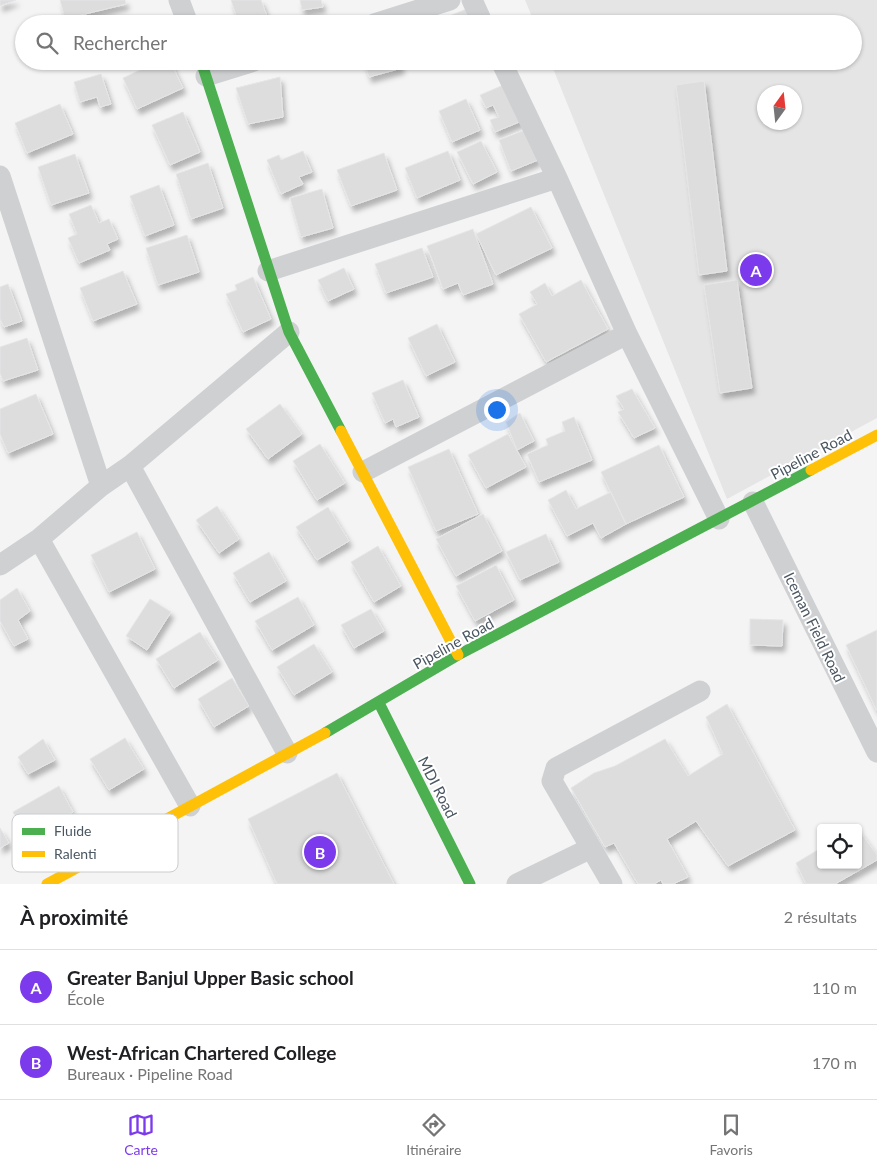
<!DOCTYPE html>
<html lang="fr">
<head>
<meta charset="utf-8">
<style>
  :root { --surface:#fff; --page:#f2f2f2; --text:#202124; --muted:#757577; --line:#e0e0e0; --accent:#7c3aed }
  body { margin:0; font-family:Lato,sans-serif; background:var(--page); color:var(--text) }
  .controls { position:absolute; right:15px; bottom:15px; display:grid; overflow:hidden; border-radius:5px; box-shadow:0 1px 4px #0004 }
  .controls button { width:45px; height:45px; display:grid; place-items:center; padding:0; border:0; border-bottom:1px solid var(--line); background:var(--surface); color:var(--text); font:25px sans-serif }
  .compass { position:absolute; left:757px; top:85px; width:45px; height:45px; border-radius:50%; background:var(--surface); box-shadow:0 1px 4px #0004; rotate:15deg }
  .you { position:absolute; left:496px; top:409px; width:18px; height:18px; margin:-12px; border:4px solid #fff; border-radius:50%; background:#1a73e8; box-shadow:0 0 0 8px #1a73e833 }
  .badge { display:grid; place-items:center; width:32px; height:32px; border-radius:50%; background:var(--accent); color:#fff; font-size:16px; font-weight:700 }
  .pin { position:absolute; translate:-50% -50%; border:2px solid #fff; box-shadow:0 1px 5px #0006 }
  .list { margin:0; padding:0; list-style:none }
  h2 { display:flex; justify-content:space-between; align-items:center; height:65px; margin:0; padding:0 20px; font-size:21px }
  h2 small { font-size:16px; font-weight:400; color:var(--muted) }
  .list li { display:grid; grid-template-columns:32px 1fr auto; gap:15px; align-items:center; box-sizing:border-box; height:75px; padding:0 20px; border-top:1px solid var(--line) }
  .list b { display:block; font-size:19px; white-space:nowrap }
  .list p { margin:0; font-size:16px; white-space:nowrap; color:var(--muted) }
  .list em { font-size:16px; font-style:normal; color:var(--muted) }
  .icon { flex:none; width:28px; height:28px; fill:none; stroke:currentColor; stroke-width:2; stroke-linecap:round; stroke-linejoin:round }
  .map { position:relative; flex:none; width:877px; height:884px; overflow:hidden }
  .search { position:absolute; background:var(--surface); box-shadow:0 1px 4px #0004; left:15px; right:15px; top:15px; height:55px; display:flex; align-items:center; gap:12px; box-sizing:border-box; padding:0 18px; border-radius:28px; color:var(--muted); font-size:19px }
  .sheet { height:215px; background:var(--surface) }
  nav { display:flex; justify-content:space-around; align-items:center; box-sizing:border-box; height:70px; border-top:1px solid var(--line); background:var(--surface); font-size:14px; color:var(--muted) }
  nav a { display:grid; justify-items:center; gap:2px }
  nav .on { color:var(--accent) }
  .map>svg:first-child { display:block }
  .education { fill:#e6e5e6; fill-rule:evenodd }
  .building { fill:#ddddde; stroke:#e5e6e7; filter:url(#shadow) }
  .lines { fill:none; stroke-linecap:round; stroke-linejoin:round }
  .street { stroke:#ced0d2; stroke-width:21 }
  .fast { stroke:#4caf50; stroke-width:11 }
  .slow { stroke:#ffc107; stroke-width:11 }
  .labels { text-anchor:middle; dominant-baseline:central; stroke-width:4; stroke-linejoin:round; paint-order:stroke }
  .street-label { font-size:15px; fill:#4a5661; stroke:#fff }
  .key { fill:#fff; stroke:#c9ccd0; stroke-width:1 }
  .key-label { font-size:14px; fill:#4a5661 }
</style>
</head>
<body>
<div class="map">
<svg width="877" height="884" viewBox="0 0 877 884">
  <defs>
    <filter id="shadow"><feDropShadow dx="3" dy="5.5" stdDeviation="2.5" flood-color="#0004"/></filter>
  </defs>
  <rect width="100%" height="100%" fill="#f4f4f4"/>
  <path class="education" d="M525 0H877V418L727 499 550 61H853V24H535ZM764 92H794V122H764Z"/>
  <path class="building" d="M0 0H16L0 6Z
    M60 0H125L126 4 65 19Z
    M231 0H261L268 19 253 24H239Z
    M300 0H321L323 7 302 10Z
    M469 8 475 24H432V23Z
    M159 61H170L183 88 137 109 123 78Z
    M364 61H399L402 68 369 77Z
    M101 74 111 104 100 107 97 97 80 102 74 82Z
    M280 77 283 117 248 124 236 88Z
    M704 81 727 271 699 275 676 85Z
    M508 83 524 120 495 132 490 120 499 117 493 105 486 108 480 95Z
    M466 99 480 130 452 142 439 111Z
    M60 104 73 134 27 153 15 123Z
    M183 112 200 152 170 165 152 125Z
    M525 130 538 160 511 171 499 140Z
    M481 141 497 172 473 184 457 152Z
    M303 151 312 172 299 177 303 184 281 194 267 160 279 155 281 160Z
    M448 151 460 180 417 198 405 168Z
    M384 153 397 190 351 206 337 170Z
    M75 154 89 193 51 205 38 167Z
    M208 163 223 208 191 219 176 174Z
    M159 185 174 225 145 236 130 196Z
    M322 189 333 228 301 237 290 198Z
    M91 205 99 223 109 219 118 239 107 244 110 250 79 263 68 238 77 234 69 214Z
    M531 207 552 248 496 275 476 234Z
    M473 229 493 284 463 295 458 283 443 289 427 246Z
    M187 235 199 272 158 285 146 248Z
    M422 248 433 277 386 293 375 264Z
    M344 268 354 289 328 301 318 280Z
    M123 271 137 304 93 321 80 288Z
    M253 277 271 319 243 332 226 294 237 290 235 285Z
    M581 280 608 329 546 362 519 314 537 304 530 292 545 283 552 296Z
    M737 280 752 388 720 393 704 285Z
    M8 284 22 321 4 327 0 319V287Z
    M437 324 455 362 426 376 408 338Z
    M27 338 38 370 3 381 0 373V347Z
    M403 380 419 417 396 427 393 419 385 423 372 393Z
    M632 389 655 428 634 438 618 412 624 409 616 396Z
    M36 394 53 434 8 453 0 434V409Z
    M280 404 302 434 268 459 246 429Z
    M520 413 534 441 517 450 506 422Z
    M574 417 592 460 539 482 527 454 548 445 546 439 565 431 562 422Z
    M508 434 526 467 486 488 468 455Z
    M320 444 345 483 317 500 293 461Z
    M659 445 684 497 626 524 601 472Z
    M449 449 478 514 436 531 408 467Z
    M566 490 576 509 611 492 626 524 601 538 593 523 567 536 548 500Z
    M217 506 239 539 219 553 196 520Z
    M328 507 349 541 317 560 296 527Z
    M483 514 502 551 456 576 436 539Z
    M137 532 155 569 109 592 91 555Z
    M546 534 559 562 520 580 506 552Z
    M378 546 401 586 374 602 351 562Z
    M269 552 286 581 250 602 233 573Z
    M496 565 514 600 475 621 456 586Z
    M17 588 30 611 18 620 28 639 14 646 0 621V600Z
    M298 597 314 625 272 650 255 621Z
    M150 599 171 612 147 650 126 636Z
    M371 609 384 631 354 648 341 625Z
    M750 619 783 620 782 646 750 645Z
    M877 630V711L846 645Z
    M200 632 218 660 174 688 156 659Z
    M314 644 332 672 294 695 277 667Z
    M232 678 249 706 214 727 198 699Z
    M727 704 795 830 728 866 696 821 667 839 688 877 673 884H663L661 880 654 884H638L614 843 605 847 571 788 594 773 615 766 665 739 688 776 723 754 706 717Z
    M125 738 144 769 109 790 90 759Z
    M43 739 55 760 28 774 18 757Z
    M337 773 394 884H277L248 819Z
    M59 786 73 812 27 838 13 812Z
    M0 828 9 843 0 848Z
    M858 829 877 855V860L835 884H806L796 863 821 848V865H858Z"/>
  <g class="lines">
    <path class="street" d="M179 0 188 24
      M472 0 483 24
      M374 24 450 0
      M501 61 557 178 627 334 719 519
      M206 76 254 61
      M0 176 101 486
      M268 271 557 178
      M130 466 287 753
      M363 472 627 334
      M753 502 877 752
      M39 539 190 806
      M0 565 39 539 101 486 130 466 289 332
      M517 884 591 848
      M612 884 552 781 556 768 700 691"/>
    <path class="fast" d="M201 61 289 332 341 431
      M379 703 470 884
      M325 733 458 655 811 470"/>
    <path class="slow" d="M341 431 458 655
      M811 470 877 435
      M47 884 325 733"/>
  </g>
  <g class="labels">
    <g class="street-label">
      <text transform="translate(811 454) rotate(-28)">Pipeline Road</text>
      <text transform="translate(815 627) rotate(64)">Iceman Field Road</text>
      <text transform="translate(453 643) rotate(-29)">Pipeline Road</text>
      <text transform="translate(438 787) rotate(63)">MDI Road</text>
    </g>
  </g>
  <rect x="12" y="814" width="166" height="58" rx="8" class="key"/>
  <rect x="22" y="828" width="23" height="7" fill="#4caf50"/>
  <rect x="22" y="851" width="23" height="6" fill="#ffc107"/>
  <g class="key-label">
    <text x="54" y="836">Fluide</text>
    <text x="54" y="859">Ralenti</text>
  </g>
</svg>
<div class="controls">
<button><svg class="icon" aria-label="locate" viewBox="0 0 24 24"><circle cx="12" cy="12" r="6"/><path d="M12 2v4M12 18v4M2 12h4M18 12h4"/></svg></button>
</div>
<svg class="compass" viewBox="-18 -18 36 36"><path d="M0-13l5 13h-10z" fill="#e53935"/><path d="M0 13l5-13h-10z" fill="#757577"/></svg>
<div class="you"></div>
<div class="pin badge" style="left:756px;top:270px">A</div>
<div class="pin badge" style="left:320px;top:852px">B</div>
<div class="search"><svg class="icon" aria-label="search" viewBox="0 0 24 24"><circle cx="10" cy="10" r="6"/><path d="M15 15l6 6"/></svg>Rechercher</div>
</div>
<section class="sheet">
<h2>À proximité<small>2 résultats</small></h2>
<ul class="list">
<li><span class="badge">A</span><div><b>Greater Banjul Upper Basic school</b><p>École</p></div><em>110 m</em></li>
<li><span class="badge">B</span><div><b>West-African Chartered College</b><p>Bureaux · Pipeline Road</p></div><em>170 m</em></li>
</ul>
</section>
<nav>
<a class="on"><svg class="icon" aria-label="map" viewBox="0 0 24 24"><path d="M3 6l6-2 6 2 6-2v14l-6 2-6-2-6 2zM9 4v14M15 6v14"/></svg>Carte</a>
<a><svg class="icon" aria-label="directions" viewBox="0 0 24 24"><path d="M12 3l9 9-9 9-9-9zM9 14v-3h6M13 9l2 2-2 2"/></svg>Itinéraire</a>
<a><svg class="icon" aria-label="saved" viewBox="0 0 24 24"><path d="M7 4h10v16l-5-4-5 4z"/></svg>Favoris</a>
</nav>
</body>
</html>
